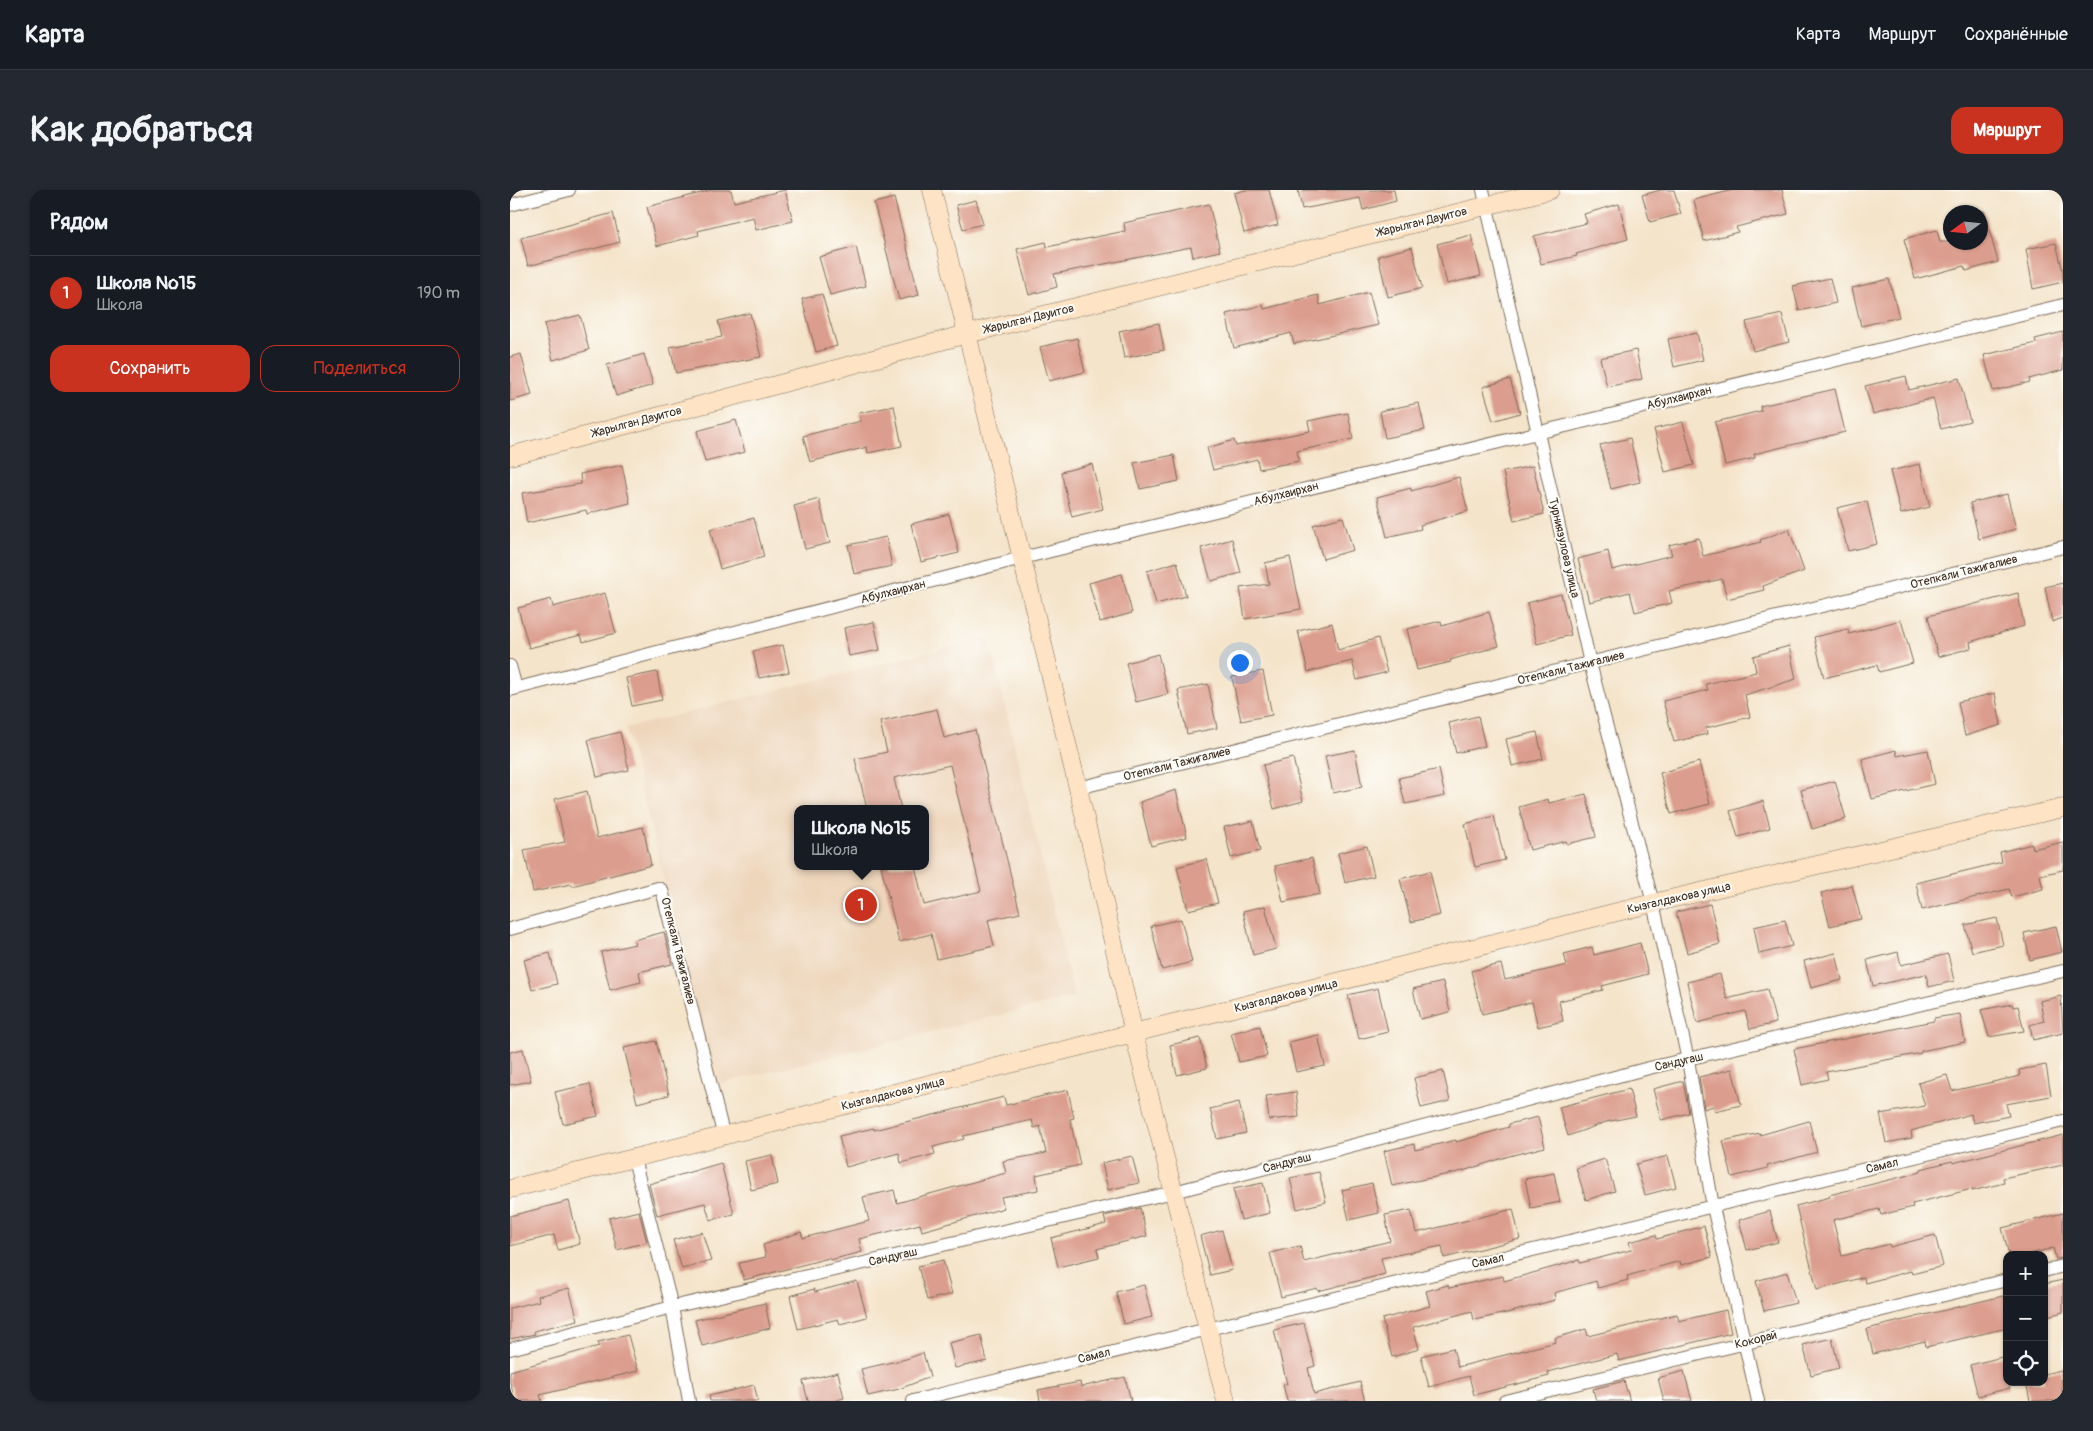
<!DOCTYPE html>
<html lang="ru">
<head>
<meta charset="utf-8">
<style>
  :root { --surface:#171b24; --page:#242831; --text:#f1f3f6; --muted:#9ea1a6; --line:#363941; --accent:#c8321e }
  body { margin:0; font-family:Pangolin,sans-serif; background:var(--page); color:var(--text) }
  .controls { position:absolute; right:15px; bottom:15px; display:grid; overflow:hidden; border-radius:10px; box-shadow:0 1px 4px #0004 }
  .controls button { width:45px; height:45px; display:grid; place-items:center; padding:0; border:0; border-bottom:1px solid var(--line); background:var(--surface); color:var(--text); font:25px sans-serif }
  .compass { position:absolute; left:1433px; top:15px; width:45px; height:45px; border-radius:50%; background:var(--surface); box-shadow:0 1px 4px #0004; rotate:255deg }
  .you { position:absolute; left:729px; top:472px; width:18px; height:18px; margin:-12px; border:4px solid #fff; border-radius:50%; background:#1a73e8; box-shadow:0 0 0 8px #1a73e833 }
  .badge { display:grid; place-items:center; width:32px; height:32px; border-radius:50%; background:var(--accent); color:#fff; font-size:16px; font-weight:700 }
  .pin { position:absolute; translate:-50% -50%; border:2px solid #fff; box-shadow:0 1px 5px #0006 }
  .popup { position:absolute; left:284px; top:615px; width:135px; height:65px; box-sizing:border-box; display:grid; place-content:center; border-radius:10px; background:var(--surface); filter:drop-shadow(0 1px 4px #0005); font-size:16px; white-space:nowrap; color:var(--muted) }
  .popup b { font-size:19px; color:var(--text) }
  .popup::after { content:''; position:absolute; left:50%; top:100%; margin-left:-10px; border:10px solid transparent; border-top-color:var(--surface) }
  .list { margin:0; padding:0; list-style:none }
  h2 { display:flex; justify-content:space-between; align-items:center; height:65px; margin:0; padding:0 20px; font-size:21px }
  h2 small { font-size:16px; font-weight:400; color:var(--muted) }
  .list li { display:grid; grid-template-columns:32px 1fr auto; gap:15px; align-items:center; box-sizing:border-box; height:75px; padding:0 20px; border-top:1px solid var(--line) }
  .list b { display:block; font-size:19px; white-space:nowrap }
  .list p { margin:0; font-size:16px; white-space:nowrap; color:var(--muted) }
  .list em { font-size:16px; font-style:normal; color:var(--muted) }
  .actions { display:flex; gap:10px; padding:15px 20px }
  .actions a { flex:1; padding:11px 0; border:1px solid var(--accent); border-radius:15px; text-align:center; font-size:18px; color:var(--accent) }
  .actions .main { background:var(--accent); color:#fff }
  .icon { flex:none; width:28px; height:28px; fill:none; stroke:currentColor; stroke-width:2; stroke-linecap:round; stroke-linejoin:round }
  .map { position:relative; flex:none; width:1553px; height:1211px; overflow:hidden; border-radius:15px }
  header { display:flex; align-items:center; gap:30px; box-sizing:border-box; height:70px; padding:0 25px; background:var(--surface); border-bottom:1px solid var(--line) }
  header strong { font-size:24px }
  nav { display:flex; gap:28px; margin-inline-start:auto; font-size:18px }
  .intro { display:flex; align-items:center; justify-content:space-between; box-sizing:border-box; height:120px; padding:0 30px }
  h1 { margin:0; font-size:35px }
  .button { padding:12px 22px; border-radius:15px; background:var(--accent); color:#fff; font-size:18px; font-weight:700 }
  main { display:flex; gap:30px; padding:0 30px }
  aside { flex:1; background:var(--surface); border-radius:15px; box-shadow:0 1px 4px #0004 }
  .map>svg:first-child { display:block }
  .built { fill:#eed6bb; fill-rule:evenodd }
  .building { fill:#db9d8d }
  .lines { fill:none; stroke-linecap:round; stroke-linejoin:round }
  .street-casing { stroke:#7c6b5a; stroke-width:14 }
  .secondary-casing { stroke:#7c6b5a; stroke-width:19 }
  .street { stroke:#fff; stroke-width:12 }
  .secondary { stroke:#fee4c5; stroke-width:18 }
  .labels { text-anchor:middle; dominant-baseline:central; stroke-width:4; stroke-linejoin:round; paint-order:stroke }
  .street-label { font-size:12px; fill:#3b2a1e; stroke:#fdfcf7 }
</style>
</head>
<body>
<header>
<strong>Карта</strong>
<nav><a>Карта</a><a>Маршрут</a><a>Сохранённые</a></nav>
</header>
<div class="intro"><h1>Как добраться</h1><a class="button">Маршрут</a></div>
<main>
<aside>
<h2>Рядом<small></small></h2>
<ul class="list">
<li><span class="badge">1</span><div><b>Школа №15</b><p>Школа</p></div><em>190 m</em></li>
</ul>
<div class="actions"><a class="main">Сохранить</a><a>Поделиться</a></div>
</aside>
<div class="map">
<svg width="1553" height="1211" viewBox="0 0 1553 1211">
  <rect width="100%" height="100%" fill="#fdfcf7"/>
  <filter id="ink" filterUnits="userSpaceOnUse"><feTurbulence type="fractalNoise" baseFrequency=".02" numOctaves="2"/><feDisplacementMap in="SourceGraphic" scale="10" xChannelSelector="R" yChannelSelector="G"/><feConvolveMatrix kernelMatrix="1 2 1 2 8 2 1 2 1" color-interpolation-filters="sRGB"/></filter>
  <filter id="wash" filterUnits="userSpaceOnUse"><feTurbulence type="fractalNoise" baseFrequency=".0096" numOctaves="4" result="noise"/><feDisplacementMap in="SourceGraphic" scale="20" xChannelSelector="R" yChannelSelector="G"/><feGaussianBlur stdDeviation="1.12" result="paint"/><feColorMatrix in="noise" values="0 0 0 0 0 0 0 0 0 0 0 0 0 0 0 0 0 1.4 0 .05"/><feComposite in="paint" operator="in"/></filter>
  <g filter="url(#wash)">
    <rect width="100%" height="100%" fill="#f4e4ca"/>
    <path class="built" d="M479 447 564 807 205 895 116 538ZM287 619H415V676H287Z"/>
    <g id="blocks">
      <path class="building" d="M202 0H221L224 12 275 0 283 31 246 40 243 27 188 41 189 45 147 56 137 17Z
        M735 0H759L768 35 734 43 724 3Z
        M788 0H884L886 11 853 20 850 8 792 19Z
        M1151 0H1164L1171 24 1140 32 1132 5Z
        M1223 0H1272L1278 24 1226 37 1228 42 1194 51 1184 10Z
        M384 8 409 105 389 110 364 13Z
        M466 10 473 34 453 39 446 15Z
        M699 14 710 61 683 67 681 57 544 84 547 97 519 105 507 59 536 52 537 57 615 41 614 33Z
        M1109 14 1118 49 1066 64 1067 66 1031 74 1024 46 1077 33 1074 24Z
        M1470 21H1474L1488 72 1456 81 1454 76 1405 89 1394 49 1427 40 1430 52H1470Z
        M103 23 110 52 18 76 11 48Z
        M961 45 971 86 937 94 927 54Z
        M1546 53 1553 82V92L1523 99 1516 59Z
        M346 57 356 96 320 105 309 67Z
        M902 57 912 98 878 107 868 66Z
        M1320 88 1326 113 1289 121 1283 96Z
        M1379 89 1389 127 1351 136 1342 98Z
        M859 102 868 135 784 154 781 143 724 158 716 124 753 115 754 119 808 105 810 115Z
        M312 104 327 156 306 162 292 109Z
        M240 123 251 167 166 183 160 157 212 147 208 131Z
        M1272 124 1279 152 1243 161 1236 132Z
        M70 125 79 160 43 170 34 134Z
        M649 133 654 160 614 168 609 141Z
        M1553 142V180L1519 189 1520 192 1483 201 1474 165 1526 153 1525 149Z
        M1187 143 1193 170 1164 177 1158 149Z
        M567 148 575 182 539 191 530 157Z
        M1126 160 1132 189 1097 197 1090 168Z
        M11 164 22 205 0 211V167Z
        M134 164 143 195 106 206 97 175Z
        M1396 186 1399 200 1449 188 1460 231 1431 239 1423 208 1363 224 1355 196Z
        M1000 189 1010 223 983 231 973 197Z
        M1325 199 1335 242 1244 264 1245 268 1215 275 1205 232 1251 221 1250 216Z
        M909 213 915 240 875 248 870 221Z
        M384 216 392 256 358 263 357 257 300 272 293 246 351 231 349 223Z
        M838 223 843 249 787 261 789 271 749 279 747 269 703 280 697 258 724 250 726 256 800 241 798 231Z
        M226 230 235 262 195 272 187 241Z
        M1173 232 1184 275 1155 282 1144 239Z
        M1120 248 1130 292 1101 299 1090 255Z
        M664 265 669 291 630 299 624 273Z
        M582 274 593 319 562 327 551 282Z
        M1410 274 1420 317 1391 324 1380 281Z
        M112 275 120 313 77 324 76 320 17 333 12 303 71 294 70 284Z
        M1023 276 1034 324 1004 331 993 282Z
        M949 287 958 321 910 335 911 339 877 347 867 307 901 298V301Z
        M1497 304 1506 339 1469 349 1460 313Z
        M309 309 320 353 295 359 284 316Z
        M1357 311 1367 354 1338 361 1327 318Z
        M439 324 449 363 411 372 401 334Z
        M833 327 843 360 813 369 803 335Z
        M244 328 254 367 210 379 200 339Z
        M1279 339 1294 381 1253 396 1254 400 1217 409 1212 389 1159 401 1162 413 1125 422 1120 402 1079 412 1068 369 1098 361 1102 380 1162 365 1159 355 1189 348 1193 366 1251 352 1250 350Z
        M376 347 382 376 344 384 338 355Z
        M722 349 731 383 701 391 691 358Z
        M780 367 791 419 735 429 730 398 759 394 755 373Z
        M667 372 676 406 646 414 637 381Z
        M612 384 622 423 590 432 579 393Z
        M1553 393V428L1542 432 1535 397Z
        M95 403 106 443 73 452 71 445 19 458 8 418 41 409 43 417Z
        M1508 403 1514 436 1460 452 1461 458 1428 467 1418 426Z
        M1051 404 1061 445 1027 454 1017 413Z
        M979 422 989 456 940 470 941 472 907 480 897 439 931 431 932 436Z
        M1391 430 1403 473 1369 482 1367 475 1314 488 1304 447 1338 439 1339 444Z
        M364 432 370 460 339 466 334 438Z
        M822 433 828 460 868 448 877 482 847 490 842 471 798 482 788 441Z
        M273 455 279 482 249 488 243 461Z
        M1279 456 1286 489 1235 505 1240 527 1196 538 1197 544 1164 552 1153 511 1198 500 1196 494 1246 482 1243 466Z
        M648 464 658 504 626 512 616 473Z
        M753 481 762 525 731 531 722 487Z
        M147 482 152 510 122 516 116 488Z
        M698 494 707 538 677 544 668 500Z
        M1485 503 1491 535 1455 546 1448 512Z
        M427 519 434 548 465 540 510 723 478 730 484 756 427 769 421 744 389 752 371 676H405L414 715 471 701 440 575 384 588 391 619H357L345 569 377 562 370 532Z
        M968 526 975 556 946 563 939 533Z
        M110 542 119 580 87 587 78 550Z
        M1027 542 1033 569 1002 576 996 549Z
        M845 560 852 597 823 603 815 566Z
        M1386 560 1387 566 1418 560 1425 594 1362 609 1352 569Z
        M783 568 793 611 764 619 753 575Z
        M1189 572 1200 614 1161 624 1150 583Z
        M929 579 935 606 895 614 889 588Z
        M1325 591 1336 629 1302 639 1291 600Z
        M666 600 677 647 641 656 630 612Z
        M77 601 87 648 133 637 141 675 62 696 61 694 23 702 14 660 55 652 45 609Z
        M1076 604 1086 647 1057 654 1056 651 1020 660 1009 617 1038 609 1039 613Z
        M1253 611 1260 638 1228 647 1220 621Z
        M984 626 995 670 965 677 955 634Z
        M743 631 750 661 721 668 714 637Z
        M1553 652V680L1530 685 1533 699 1502 707 1499 699 1412 720 1406 693 1492 672 1490 662 1522 654 1523 659Z
        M857 656 864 686 835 693 828 663Z
        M802 668 810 704 773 712 765 676Z
        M697 669 708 713 678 720 667 677Z
        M920 681 930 725 901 732 890 689Z
        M1342 695 1351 729 1320 736 1311 703Z
        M1200 714 1210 754 1177 763 1166 722Z
        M755 716 766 759 743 765 733 721Z
        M1487 728 1493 755 1462 762 1455 735Z
        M671 729 682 772 652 780 641 736Z
        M1275 730 1282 756 1249 764 1244 737Z
        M1546 736 1552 762 1520 770 1514 743Z
        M154 742 162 774 129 782 131 792 100 800 91 762 125 754 124 750Z
        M1130 753 1138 784 1092 796 1093 800 1049 811 1053 831 1028 837 1022 812 972 824 961 781 991 774 995 790 1057 775 1054 764 1082 757 1084 765Z
        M1388 762 1391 775 1438 764 1444 791 1419 797 1416 784 1363 796 1357 770Z
        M40 763 47 794 22 800 14 770Z
        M1326 763 1332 790 1301 798 1294 771Z
        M1210 784 1217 809 1257 799 1266 833 1240 839 1235 821 1187 833 1177 792Z
        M933 792 940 822 910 829 903 799Z
        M868 798 878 842 849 849 838 805Z
        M1551 806 1553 843 1523 850 1520 835 1534 831 1530 811Z
        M1502 814 1503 817 1508 816 1514 841 1479 847 1471 820Z
        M1450 824 1455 852 1411 861V863L1316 882 1318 889 1292 895 1284 859 1424 831V828Z
        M750 836 757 866 729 872 721 843Z
        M808 845 815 876 786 882 779 852Z
        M690 848 697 878 667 885 660 855Z
        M146 851 159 905 127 913 114 858Z
        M13 859 21 891 0 895V862Z
        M1536 875 1541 906 1496 914 1499 926 1463 933 1461 924 1401 941 1402 948 1376 953 1370 924 1415 916 1408 893 1437 885 1442 901 1510 886 1509 880Z
        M1222 879 1231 915 1205 921 1203 916 1194 919 1189 887Z
        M933 881 940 911 911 918 904 888Z
        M1173 891 1179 923 1151 930 1143 899Z
        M80 894 88 926 53 934 45 902Z
        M1119 899 1126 926 1096 932 1058 946 1049 917Z
        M558 900 564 928 560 929 570 975 526 985 528 1000 491 1007 494 1018 412 1041 410 1034 349 1049 352 1062 320 1070 319 1068 234 1090 229 1073 256 1067 253 1055 291 1042 293 1048 359 1031 353 1007 384 1000 387 1013 496 983 493 971 536 963 530 936 524 938 522 930 453 946 454 949 423 957 425 964 391 973 389 963 336 977 329 946 364 938V940L494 907 496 915Z
        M786 902 789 927 759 930 756 906Z
        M729 912 736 943 707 949 700 919Z
        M1028 927 1035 957 999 966 953 981 882 996 874 961 904 954 905 960 946 950V952L999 937V934Z
        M1299 931 1307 962 1257 976 1258 978 1222 987 1213 951 1250 943V945Z
        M1553 945V975L1493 988 1494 993 1462 1001V999L1402 1014 1403 1017 1371 1025 1369 1019 1323 1030 1332 1066 1379 1054 1380 1057 1425 1045 1433 1076 1402 1084 1401 1081 1355 1093 1354 1087 1307 1100 1286 1016 1320 1007 1319 1005 1411 982V979L1442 971 1443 973Z
        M262 965 268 994 241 1000 235 971Z
        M622 966 629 993 598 1000 592 973Z
        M1158 966 1166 997 1135 1005 1126 974Z
        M1095 969 1105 1001 1076 1010 1066 978Z
        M211 973 224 1024 200 1030 195 1013 147 1025 139 994Z
        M809 982 816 1012 787 1019 780 988Z
        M1044 983 1050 1012 1021 1018 1015 989Z
        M753 993 760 1023 731 1030 723 999Z
        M862 993 869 1023 839 1030 832 1000Z
        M59 1011 70 1054 48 1060 44 1045 0 1056V1026Z
        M630 1018 637 1046 587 1059 589 1067 548 1077 541 1048 596 1034 594 1026Z
        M1003 1019 1010 1049 934 1068 932 1056 871 1068 875 1084 808 1101 807 1098 771 1107 760 1063 790 1056 794 1072 880 1051 875 1025 901 1020 906 1043Z
        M129 1021 137 1052 107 1060 99 1028Z
        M1260 1021 1268 1052 1237 1060 1229 1030Z
        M1553 1023V1068L1546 1069 1543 1058 1516 1065H1499L1492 1038Z
        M1194 1036 1202 1067 1171 1075 1170 1071 1117 1086 1118 1090 1088 1098 1086 1091 1044 1103 1045 1110 1001 1122 964 1130 962 1121 903 1137 909 1159 882 1167 872 1129 920 1116 916 1101 938 1095 939 1098 993 1086 994 1091 1069 1070 1070 1073 1121 1060 1119 1052 1146 1045 1147 1049Z
        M712 1040 722 1080 700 1085 690 1046Z
        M192 1042 201 1071 172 1079 163 1050Z
        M433 1070 442 1104 417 1110 408 1076Z
        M1277 1082 1286 1113 1254 1121 1246 1091Z
        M1553 1090V1122L1534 1127V1094Z
        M347 1091 357 1127 330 1134 328 1129 288 1139 280 1106 304 1099 305 1102Z
        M634 1095 642 1127 614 1134 606 1102Z
        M59 1098 68 1130 24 1141 25 1144 0 1149V1118L29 1111 28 1106Z
        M1497 1105V1138L1416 1157 1415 1151 1363 1164 1357 1139Z
        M255 1113 260 1138 192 1156 185 1130Z
        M1216 1120 1221 1143 1109 1171 1107 1164 1038 1182 1039 1186 964 1205 959 1186 919 1197 911 1166 943 1158 948 1177 1046 1152 1045 1148 1076 1139 1078 1146 1167 1124 1169 1131Z
        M794 1133 805 1176 798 1178 804 1204 850 1192 855 1211H777L773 1194H777L764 1140Z
        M118 1145 128 1181 30 1205 32 1211H5L0 1192V1181L89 1156 88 1152Z
        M471 1145 477 1171 445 1178 439 1153Z
        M1322 1148 1329 1178 1301 1185 1293 1155Z
        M413 1163 420 1187 389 1199 358 1206 351 1179 396 1169Z
        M1492 1167 1497 1192 1500 1198 1468 1206 1460 1175Z
        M1551 1180 1553 1211H1520L1516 1192H1534V1184Z
        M1174 1181 1182 1211H1154L1148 1188Z
        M328 1182 334 1208 324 1211H298L293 1191Z
        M615 1187 621 1211H530L528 1200 570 1192 571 1197Z
        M1114 1191 1120 1211H1086L1083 1199Z
        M244 1195 248 1211H200L199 1206Z"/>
    </g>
  </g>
  <g filter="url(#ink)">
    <use href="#blocks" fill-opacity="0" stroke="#7c6b5a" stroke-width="1"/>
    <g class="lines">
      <g class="street-casing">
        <path id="street" d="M973 0 1080 473 1143 713 1178 870 1203 1017 1248 1211
          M0 15 59 0
          M0 476 6 498
          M0 500 512 368 1553 115
          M568 598 1553 357
          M0 739 148 698 152 700 214 947
          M124 969 162 1117 179 1211
          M1534 1081 1553 1076
          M0 1159 162 1117 664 1002 1139 878 1553 781
          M403 1211C786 1116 1170 1025 1553 931
          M995 1211 1497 1090"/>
      </g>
      <g class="secondary-casing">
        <path id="secondary" d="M422 0 568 598 624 844 716 1211
          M0 266 457 144 1040 0
          M0 999 1143 713 1553 618"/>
      </g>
      <use href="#street" class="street"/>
      <use href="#secondary" class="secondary"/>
    </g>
  </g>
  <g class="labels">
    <g class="street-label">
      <text transform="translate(912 32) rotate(-14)">Жарылган Дауитов</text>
      <text transform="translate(519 129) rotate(-14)">Жарылган Дауитов</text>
      <text transform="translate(1169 208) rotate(-14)">Абулхаирхан</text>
      <text transform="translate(127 232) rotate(-15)">Жарылган Дауитов</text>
      <text transform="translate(776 304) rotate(-14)">Абулхаирхан</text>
      <text transform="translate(1054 358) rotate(77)">Турниязулова улица</text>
      <text transform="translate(1454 382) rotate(-14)">Отепкали Тажигалиев</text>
      <text transform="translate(383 402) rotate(-14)">Абулхаирхан</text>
      <text transform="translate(1061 478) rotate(-14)">Отепкали Тажигалиев</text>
      <text transform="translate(667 574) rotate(-14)">Отепкали Тажигалиев</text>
      <text transform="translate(1169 708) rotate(-13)">Кызгалдакова улица</text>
      <text transform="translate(168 761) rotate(76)">Отепкали Тажигалиев</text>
      <text transform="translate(776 806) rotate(-14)">Кызгалдакова улица</text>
      <text transform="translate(1169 872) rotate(-13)">Сандугаш</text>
      <text transform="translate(383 904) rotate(-14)">Кызгалдакова улица</text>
      <text transform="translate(777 973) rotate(-15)">Сандугаш</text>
      <text transform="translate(1372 976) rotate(-14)">Самал</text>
      <text transform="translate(383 1067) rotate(-13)">Сандугаш</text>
      <text transform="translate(978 1071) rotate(-13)">Самал</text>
      <text transform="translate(1246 1150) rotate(-14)">Кокорай</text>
      <text transform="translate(584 1166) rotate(-14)">Самал</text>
    </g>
  </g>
</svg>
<div class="controls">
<button>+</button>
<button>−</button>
<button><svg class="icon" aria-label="locate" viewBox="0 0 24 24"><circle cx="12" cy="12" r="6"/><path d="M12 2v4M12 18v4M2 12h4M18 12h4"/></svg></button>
</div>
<svg class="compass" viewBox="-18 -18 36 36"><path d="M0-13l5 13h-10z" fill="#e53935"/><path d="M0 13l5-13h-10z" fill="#9ea1a6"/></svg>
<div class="you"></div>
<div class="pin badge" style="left:351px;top:715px">1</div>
<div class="popup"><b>Школа №15</b>Школа</div>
</div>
</main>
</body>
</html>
